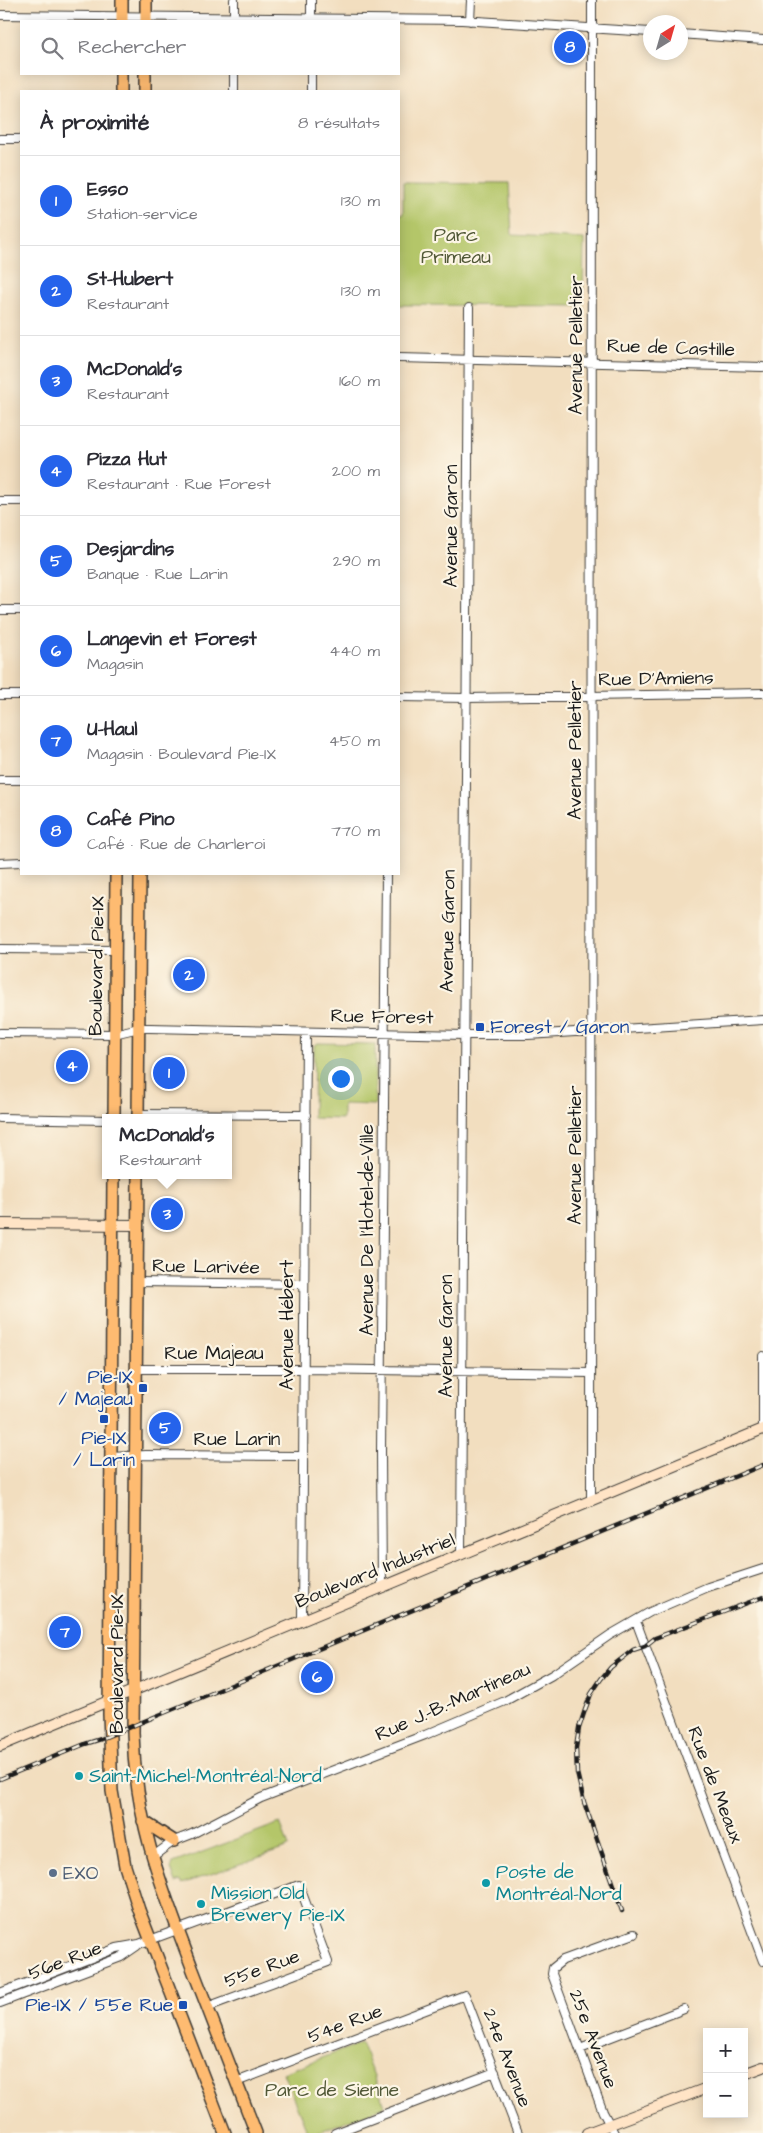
<!DOCTYPE html>
<html lang="fr">
<head>
<meta charset="utf-8">
<style>
  :root { --surface:#fff; --page:#f7f7f7; --text:#2b2b33; --muted:#7c7c81; --line:#e1e1e2; --accent:#2563eb }
  body { margin:0; font-family:"Architects Daughter",sans-serif; background:var(--page); color:var(--text) }
  .controls { position:absolute; right:15px; bottom:15px; display:grid; overflow:hidden; border-radius:0px; box-shadow:0 2px 12px #0003 }
  .controls button { width:45px; height:45px; display:grid; place-items:center; padding:0; border:0; border-bottom:1px solid var(--line); background:var(--surface); color:var(--text); font:25px sans-serif }
  .compass { position:absolute; left:643px; top:15px; width:45px; height:45px; border-radius:50%; background:var(--surface); box-shadow:0 2px 12px #0003; rotate:37deg }
  .you { position:absolute; left:340px; top:1078px; width:18px; height:18px; margin:-12px; border:4px solid #fff; border-radius:50%; background:#1a73e8; box-shadow:0 0 0 8px #1a73e833 }
  .badge { display:grid; place-items:center; width:32px; height:32px; border-radius:50%; background:var(--accent); color:#fff; font-size:16px; font-weight:700 }
  .pin { position:absolute; translate:-50% -50%; border:2px solid #fff; box-shadow:0 1px 5px #0006 }
  .popup { position:absolute; left:102px; top:1114px; width:130px; height:65px; box-sizing:border-box; display:grid; place-content:center; border-radius:0px; background:var(--surface); filter:drop-shadow(0 1px 4px #0005); font-size:16px; white-space:nowrap; color:var(--muted) }
  .popup b { font-size:19px; color:var(--text) }
  .popup::after { content:''; position:absolute; left:50%; top:100%; margin-left:-10px; border:10px solid transparent; border-top-color:var(--surface) }
  .list { margin:0; padding:0; list-style:none }
  h2 { display:flex; justify-content:space-between; align-items:center; height:65px; margin:0; padding:0 20px; font-size:21px }
  h2 small { font-size:16px; font-weight:400; color:var(--muted) }
  .list li { display:grid; grid-template-columns:32px 1fr auto; gap:15px; align-items:center; box-sizing:border-box; height:90px; padding:0 20px; border-top:1px solid var(--line) }
  .list b { display:block; font-size:19px; white-space:nowrap }
  .list p { margin:0; font-size:16px; white-space:nowrap; color:var(--muted) }
  .list em { font-size:16px; font-style:normal; color:var(--muted) }
  .icon { flex:none; width:28px; height:28px; fill:none; stroke:currentColor; stroke-width:2; stroke-linecap:round; stroke-linejoin:round }
  .map { position:relative; flex:none; width:763px; height:2133px; overflow:hidden }
  .search { position:absolute; background:var(--surface); box-shadow:0 2px 12px #0003; left:20px; top:20px; width:380px; height:55px; display:flex; align-items:center; gap:12px; box-sizing:border-box; padding:0 18px; border-radius:0px; color:var(--muted); font-size:19px }
  .panel { position:absolute; background:var(--surface); box-shadow:0 2px 12px #0003; left:20px; top:90px; width:380px; height:785px; border-radius:0px }
  .map>svg:first-child { display:block }
  .green { fill:#b4c669; stroke:#687142 }
  .lines { fill:none; stroke-linecap:round; stroke-linejoin:round }
  .street-casing { stroke:#3c3934; stroke-width:10 }
  .secondary-casing { stroke:#3c3934; stroke-width:12 }
  .primary-casing { stroke:#3c3934; stroke-width:14 }
  .street { stroke:#fff; stroke-width:8 }
  .secondary { stroke:#ffe4c6; stroke-width:10 }
  .primary { stroke:#febb71; stroke-width:11 }
  .rail-casing { stroke:#1c1c1c; stroke-width:4.5 }
  .rail { stroke:#fcf5e5; stroke-width:2.5; stroke-dasharray:8; stroke-linecap:butt }
  .transit-dot { fill:#1a4fb4; stroke:#fcf5e5; stroke-width:2 }
  .culture-dot { fill:#0f9aa8; stroke:#fcf5e5; stroke-width:2 }
  .service-dot { fill:#5c6f8a; stroke:#fcf5e5; stroke-width:2 }
  .labels { text-anchor:middle; dominant-baseline:central; stroke-width:4.5; stroke-linejoin:round; paint-order:stroke }
  .park-label { font-size:19px; fill:#515837; stroke:#fcf5e5 }
  .street-label { font-size:19px; fill:#1c1c1c; stroke:#fcf5e5 }
  .transit-label { font-size:19px; fill:#164399; stroke:#fcf5e5; text-anchor:end }
  .culture-label { font-size:19px; fill:#0d838f; stroke:#fcf5e5; text-anchor:start }
  .service-label { font-size:19px; fill:#4e5e75; stroke:#fcf5e5; text-anchor:start }
</style>
</head>
<body>
<div class="map">
<svg width="763" height="2133" viewBox="0 0 763 2133">
  <rect width="100%" height="100%" fill="#fcf5e5"/>
  <filter id="ink" filterUnits="userSpaceOnUse"><feTurbulence type="fractalNoise" baseFrequency=".02" numOctaves="2"/><feDisplacementMap in="SourceGraphic" scale="10" xChannelSelector="R" yChannelSelector="G"/><feConvolveMatrix kernelMatrix="1 2 1 2 8 2 1 2 1" color-interpolation-filters="sRGB"/></filter>
  <filter id="wash" filterUnits="userSpaceOnUse"><feTurbulence type="fractalNoise" baseFrequency=".0096" numOctaves="4" result="noise"/><feDisplacementMap in="SourceGraphic" scale="20" xChannelSelector="R" yChannelSelector="G"/><feGaussianBlur stdDeviation="1.12" result="paint"/><feColorMatrix in="noise" values="0 0 0 0 0 0 0 0 0 0 0 0 0 0 0 0 0 1.4 0 .05"/><feComposite in="paint" operator="in"/></filter>
  <g filter="url(#wash)">
    <rect width="100%" height="100%" fill="#f2debf"/>
    <path class="green" d="M403 182 509 183 512 235 584 239 583 306 399 305V214H403Z
      M318 1043 375 1044V1105L343 1104V1119L313 1118 314 1045Z
      M280 1823 289 1847 182 1884 181 1881 176 1883 171 1869 173 1863Z
      M361 2043 385 2106 316 2133H308L283 2073Z"/>
  </g>
  <g filter="url(#ink)">
    <g class="lines">
      <g class="street-casing">
        <path id="street" d="M0 15 462 20 650 32
          M234 20V0
          M311 21V0
          M470 21 471 0
          M680 34 763 40
          M234 91V74
          M311 91V74
          M0 139H21
          M399 358 763 367
          M0 501H21
          M0 610H21
          M0 695H21
          M399 697 467 698 763 693
          M0 780H21
          M0 863 21 862
          M0 949 115 950
          M0 1033 114 1034 139 1028H150L464 1035H528L763 1020
          M138 1114 306 1115
          M0 1118 106 1120
          M137 1282 304 1284
          M136 1369H303L591 1373
          M763 1429V1356
          M111 1457 146 1455 303 1456
          M591 1500 592 0
          M461 1555 469 308
          M382 1587 381 1453 386 874
          M302 1620 306 1032
          M636 1621 763 1961
          M152 1857 174 1841 192 1834 261 1798 425 1735 505 1701 552 1675 610 1635 650 1612 708 1587 763 1569
          M0 1993 117 1948 139 1944 299 1885 328 1962 207 2007
          M0 2003 121 1957 137 1946
          M580 2049 684 2009
          M236 2082 465 1995 518 2133
          M335 2133 495 2072
          M614 2133 603 2112 552 1974 553 1968 563 1960 634 1934"/>
      </g>
      <g class="secondary-casing">
        <path id="secondary" d="M0 1224 137 1225
          M0 1746 763 1429
          M744 2074 763 2067
          M587 2133 707 2088"/>
      </g>
      <g class="primary-casing">
        <path id="primary" d="M122 21V0
          M146 21V0
          M121 91V74
          M145 91V74
          M114 1118 116 874
          M138 1118 140 874
          M113 1175 109 1714 112 1791 125 1866 139 1910 225 2133
          M138 1175 133 1733C135 1823 162 1888 193 1970 214 2024 235 2079 256 2133
          M143 1821 174 1841"/>
      </g>
      <use href="#street" class="street"/>
      <use href="#secondary" class="secondary"/>
      <use href="#primary" class="primary"/>
      <g class="rail-casing">
        <path id="rail" d="M0 1779 85 1744 101 1739 763 1465
          M622 1911 584 1802 577 1773 576 1748 579 1728 585 1710 591 1694 601 1679 611 1667 633 1650 645 1646 655 1638 763 1597"/>
      </g>
      <use href="#rail" class="rail"/>
    </g>
  </g>
  <g class="transit-dot">
    <rect x="475" y="1022" width="10" height="10" rx="2.5"/>
    <rect x="138" y="1383" width="10" height="10" rx="2.5"/>
    <rect x="99" y="1414" width="10" height="10" rx="2.5"/>
    <rect x="178" y="2000" width="10" height="10" rx="2.5"/>
  </g>
  <g class="culture-dot">
    <circle cx="79" cy="1776" r="5"/>
    <circle cx="486" cy="1883" r="5"/>
    <circle cx="201" cy="1904" r="5"/>
  </g>
  <circle class="service-dot" cx="53" cy="1873" r="5"/>
  <g class="labels">
    <g class="park-label">
      <text x="456" y="235">Parc<tspan x="456" dy="22">Primeau</tspan></text>
      <text x="332" y="2090">Parc de Sienne</text>
    </g>
    <g class="street-label">
      <text transform="translate(576 345) rotate(-90)">Avenue Pelletier</text>
      <text transform="translate(671 348) rotate(2)">Rue de Castille</text>
      <text transform="translate(451 526) rotate(-90)">Avenue Garon</text>
      <text transform="translate(656 679) rotate(-1)">Rue D'Amiens</text>
      <text transform="translate(575 750) rotate(-90)">Avenue Pelletier</text>
      <text transform="translate(448 931) rotate(-89)">Avenue Garon</text>
      <text transform="translate(97 966) rotate(-89)">Boulevard Pie-IX</text>
      <text transform="translate(382 1017) rotate(1)">Rue Forest</text>
      <text transform="translate(575 1155) rotate(-90)">Avenue Pelletier</text>
      <text transform="translate(367 1230) rotate(-90)">Avenue De l'Hotel-de-Ville</text>
      <text transform="translate(206 1267) rotate(1)">Rue Larivée</text>
      <text transform="translate(287 1325) rotate(-90)">Avenue Hébert</text>
      <text transform="translate(446 1336) rotate(-90)">Avenue Garon</text>
      <text x="214" y="1353">Rue Majeau</text>
      <text x="237" y="1439">Rue Larin</text>
      <text transform="translate(375 1571) rotate(-22)">Boulevard Industriel</text>
      <text transform="translate(117 1664) rotate(-90)">Boulevard Pie-IX</text>
      <text transform="translate(453 1702) rotate(-24)">Rue J.-B.-Martineau</text>
      <text transform="translate(715 1785) rotate(69)">Rue de Meaux</text>
      <text transform="translate(65 1961) rotate(-21)">56e Rue</text>
      <text transform="translate(262 1969) rotate(-20)">55e Rue</text>
      <text transform="translate(345 2024) rotate(-21)">54e Rue</text>
      <text transform="translate(593 2039) rotate(69)">25e Avenue</text>
      <text transform="translate(507 2058) rotate(69)">24e Avenue</text>
    </g>
    <g class="transit-label">
      <text x="490" y="1027" text-anchor="start">Forest / Garon</text>
      <text x="133" y="1377">Pie-IX<tspan x="133" dy="22">/ Majeau</tspan></text>
      <text x="104" y="1438" text-anchor="middle">Pie-IX<tspan x="104" dy="22">/ Larin</tspan></text>
      <text x="173" y="2005">Pie-IX / 55e Rue</text>
    </g>
    <g class="culture-label">
      <text x="89" y="1776">Saint-Michel–Montréal-Nord</text>
      <text x="496" y="1872">Poste de<tspan x="496" dy="22">Montréal-Nord</tspan></text>
      <text x="211" y="1893">Mission Old<tspan x="211" dy="22">Brewery Pie-IX</tspan></text>
    </g>
    <g class="service-label">
      <text x="63" y="1873">EXO</text>
    </g>
  </g>
</svg>
<div class="controls">
<button>+</button>
<button>−</button>
</div>
<svg class="compass" viewBox="-18 -18 36 36"><path d="M0-13l5 13h-10z" fill="#e53935"/><path d="M0 13l5-13h-10z" fill="#7c7c81"/></svg>
<div class="you"></div>
<div class="pin badge" style="left:169px;top:1073px">1</div>
<div class="pin badge" style="left:189px;top:975px">2</div>
<div class="pin badge" style="left:167px;top:1214px">3</div>
<div class="popup"><b>McDonald's</b>Restaurant</div>
<div class="pin badge" style="left:72px;top:1066px">4</div>
<div class="pin badge" style="left:165px;top:1428px">5</div>
<div class="pin badge" style="left:317px;top:1677px">6</div>
<div class="pin badge" style="left:65px;top:1632px">7</div>
<div class="pin badge" style="left:570px;top:47px">8</div>
<div class="search"><svg class="icon" aria-label="search" viewBox="0 0 24 24"><circle cx="10" cy="10" r="6"/><path d="M15 15l6 6"/></svg>Rechercher</div>
<section class="panel">
<h2>À proximité<small>8 résultats</small></h2>
<ul class="list">
<li><span class="badge">1</span><div><b>Esso</b><p>Station-service</p></div><em>130 m</em></li>
<li><span class="badge">2</span><div><b>St-Hubert</b><p>Restaurant</p></div><em>130 m</em></li>
<li><span class="badge">3</span><div><b>McDonald's</b><p>Restaurant</p></div><em>160 m</em></li>
<li><span class="badge">4</span><div><b>Pizza Hut</b><p>Restaurant · Rue Forest</p></div><em>200 m</em></li>
<li><span class="badge">5</span><div><b>Desjardins</b><p>Banque · Rue Larin</p></div><em>290 m</em></li>
<li><span class="badge">6</span><div><b>Langevin et Forest</b><p>Magasin</p></div><em>440 m</em></li>
<li><span class="badge">7</span><div><b>U-Haul</b><p>Magasin · Boulevard Pie-IX</p></div><em>450 m</em></li>
<li><span class="badge">8</span><div><b>Café Pino</b><p>Café · Rue de Charleroi</p></div><em>770 m</em></li>
</ul>
</section>
</div>
</body>
</html>
